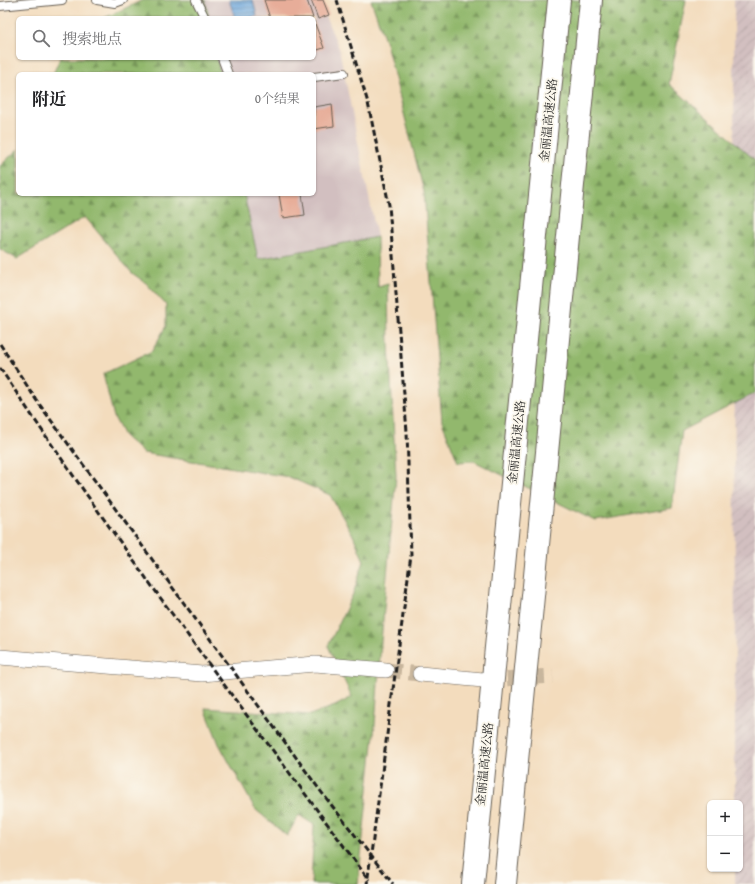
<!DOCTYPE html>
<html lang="zh">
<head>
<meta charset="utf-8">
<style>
  :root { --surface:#fff; --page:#f2f2f2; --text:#202124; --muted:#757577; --line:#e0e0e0 }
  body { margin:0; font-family:"Gentium Book Plus","Noto Serif SC",serif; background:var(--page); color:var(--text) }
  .controls { position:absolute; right:12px; bottom:12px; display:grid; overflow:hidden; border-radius:6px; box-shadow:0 1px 3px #0004 }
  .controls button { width:36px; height:36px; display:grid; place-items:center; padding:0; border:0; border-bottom:1px solid var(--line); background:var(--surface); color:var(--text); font:20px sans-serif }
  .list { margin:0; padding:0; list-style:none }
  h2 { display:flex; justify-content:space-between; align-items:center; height:52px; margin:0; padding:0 16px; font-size:17px }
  h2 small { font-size:13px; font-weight:400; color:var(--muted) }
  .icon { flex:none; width:22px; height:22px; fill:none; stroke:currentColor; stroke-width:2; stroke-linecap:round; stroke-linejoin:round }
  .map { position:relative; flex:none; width:755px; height:884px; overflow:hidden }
  .search { position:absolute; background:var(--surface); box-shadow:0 1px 3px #0004; left:16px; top:16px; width:300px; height:44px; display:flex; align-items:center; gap:10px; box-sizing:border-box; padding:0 14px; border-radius:6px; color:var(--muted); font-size:15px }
  .panel { position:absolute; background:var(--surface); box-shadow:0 1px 3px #0004; left:16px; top:72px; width:300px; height:124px; border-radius:6px }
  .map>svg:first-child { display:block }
  .industrial { fill:url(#industrial-furrows) }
  .railway { fill:#d2bfc0 }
  .forest { fill:url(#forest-firs); stroke:#576a44 }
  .water { fill:url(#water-rules); stroke:#44617c }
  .building { fill:#e7ad99 }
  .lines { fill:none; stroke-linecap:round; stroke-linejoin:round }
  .minor-tunnel { stroke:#c8b69d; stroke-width:15; stroke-dasharray:15 8; stroke-linecap:butt }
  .service-casing { stroke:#675f54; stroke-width:10 }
  .minor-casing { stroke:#675f54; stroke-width:16 }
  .motorway-casing { stroke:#675f54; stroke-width:24 }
  .service { stroke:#fff; stroke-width:8 }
  .minor { stroke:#fff; stroke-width:15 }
  .motorway { stroke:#fff; stroke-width:22 }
  .rail { stroke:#1c1c1c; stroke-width:3; stroke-dasharray:6 3; stroke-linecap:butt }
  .labels { text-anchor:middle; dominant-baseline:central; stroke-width:3.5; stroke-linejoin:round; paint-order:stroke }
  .street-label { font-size:12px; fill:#1c1c1c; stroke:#fbf7ec }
</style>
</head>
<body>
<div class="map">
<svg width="755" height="884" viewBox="0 0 755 884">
  <defs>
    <pattern id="industrial-furrows" width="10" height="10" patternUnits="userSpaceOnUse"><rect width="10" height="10" fill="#d2bfc0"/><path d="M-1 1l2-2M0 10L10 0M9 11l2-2" fill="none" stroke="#b4a4a4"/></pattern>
    <pattern id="forest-firs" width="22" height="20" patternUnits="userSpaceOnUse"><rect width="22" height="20" fill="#92b86d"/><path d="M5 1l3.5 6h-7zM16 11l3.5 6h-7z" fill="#769559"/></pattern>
    <pattern id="water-rules" width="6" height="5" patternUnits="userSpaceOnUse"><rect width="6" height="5" fill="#6ca6dc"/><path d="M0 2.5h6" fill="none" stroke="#5886b2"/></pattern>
  </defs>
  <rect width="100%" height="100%" fill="#fbf7ec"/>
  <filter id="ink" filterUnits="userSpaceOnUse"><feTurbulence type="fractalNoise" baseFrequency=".025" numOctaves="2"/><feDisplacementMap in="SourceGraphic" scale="8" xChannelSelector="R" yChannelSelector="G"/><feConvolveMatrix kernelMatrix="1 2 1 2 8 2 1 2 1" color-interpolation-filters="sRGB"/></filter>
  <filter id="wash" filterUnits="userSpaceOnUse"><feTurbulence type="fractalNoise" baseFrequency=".012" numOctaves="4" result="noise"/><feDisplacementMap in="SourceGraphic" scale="16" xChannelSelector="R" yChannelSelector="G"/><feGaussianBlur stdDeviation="0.9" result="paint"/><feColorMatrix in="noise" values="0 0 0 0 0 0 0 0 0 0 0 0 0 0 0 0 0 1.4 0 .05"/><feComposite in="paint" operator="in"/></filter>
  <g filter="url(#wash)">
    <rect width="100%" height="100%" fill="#f3dcbd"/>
    <path class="industrial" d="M734 0H755V884H735V869H740V803H735Z"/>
    <path class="railway" d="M205 0H318L339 48 377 237 258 259 244 194H314V74H220L217 58H314V18H209Z"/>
    <path class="forest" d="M143 0H205L209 18H104Z
      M371 0H686L669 84 755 160V393L682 431 672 508 595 521 474 461 458 462 442 422 424 192 386 43Z
      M60 58H217L220 74H53Z
      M18 149V194H244L258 259 377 237 378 287 388 284 389 343 396 476 381 642 375 725 358 884H311L314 825 299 815 287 836 255 809 219 744 205 708 310 715 335 706 352 697 328 646 353 594 364 561 353 535 330 495 289 477 143 453 124 436 114 417 103 374 152 351 166 326V305L146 283 132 273 85 217 17 259 0 249V166Z"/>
    <path class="water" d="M229 0H253L257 16 248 18H235Z"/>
    <g id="blocks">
      <path class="building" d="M264 0H307L313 18H270Z
        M311 0H323L329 15 318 19Z
        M314 21 324 48 314 51Z
        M332 104 334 126 314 129V107Z
        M279 194H302L305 215 283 218Z"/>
    </g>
  </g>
  <g filter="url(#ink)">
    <use href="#blocks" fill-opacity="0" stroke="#675f54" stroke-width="1"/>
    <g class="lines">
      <path class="minor-tunnel" d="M386 670 420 674
        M484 680 553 676"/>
      <g class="service-casing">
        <path id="service" d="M97 0 115 3 123 0
          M196 0 205 18
          M0 6 62 0
          M222 58 228 74
          M314 77 344 73"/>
      </g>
      <g class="minor-casing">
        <path id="minor" d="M0 657 202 674 315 664 386 670
          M420 674 483 680"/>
      </g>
      <g class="motorway-casing">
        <path id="motorway" d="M473 884 559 0
          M505 884 591 0"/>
      </g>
      <use href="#service" class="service"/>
      <use href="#minor" class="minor"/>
      <use href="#motorway" class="motorway"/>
      <path class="rail" d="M337 0 368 103 389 205 407 432 411 555 367 884
        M0 344 37 401 319 789 393 884
        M0 368C116 543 244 711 369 880"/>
    </g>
  </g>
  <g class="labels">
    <g class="street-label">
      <text transform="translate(548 120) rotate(-84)">金丽温高速公路</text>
      <text transform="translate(516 442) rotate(-84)">金丽温高速公路</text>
      <text transform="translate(484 764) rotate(-84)">金丽温高速公路</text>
    </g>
  </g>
</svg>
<div class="controls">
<button>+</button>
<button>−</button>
</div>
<div class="search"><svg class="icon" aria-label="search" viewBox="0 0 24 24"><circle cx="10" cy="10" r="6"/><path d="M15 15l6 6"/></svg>搜索地点</div>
<section class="panel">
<h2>附近<small>0个结果</small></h2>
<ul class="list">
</ul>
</section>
</div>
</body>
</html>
